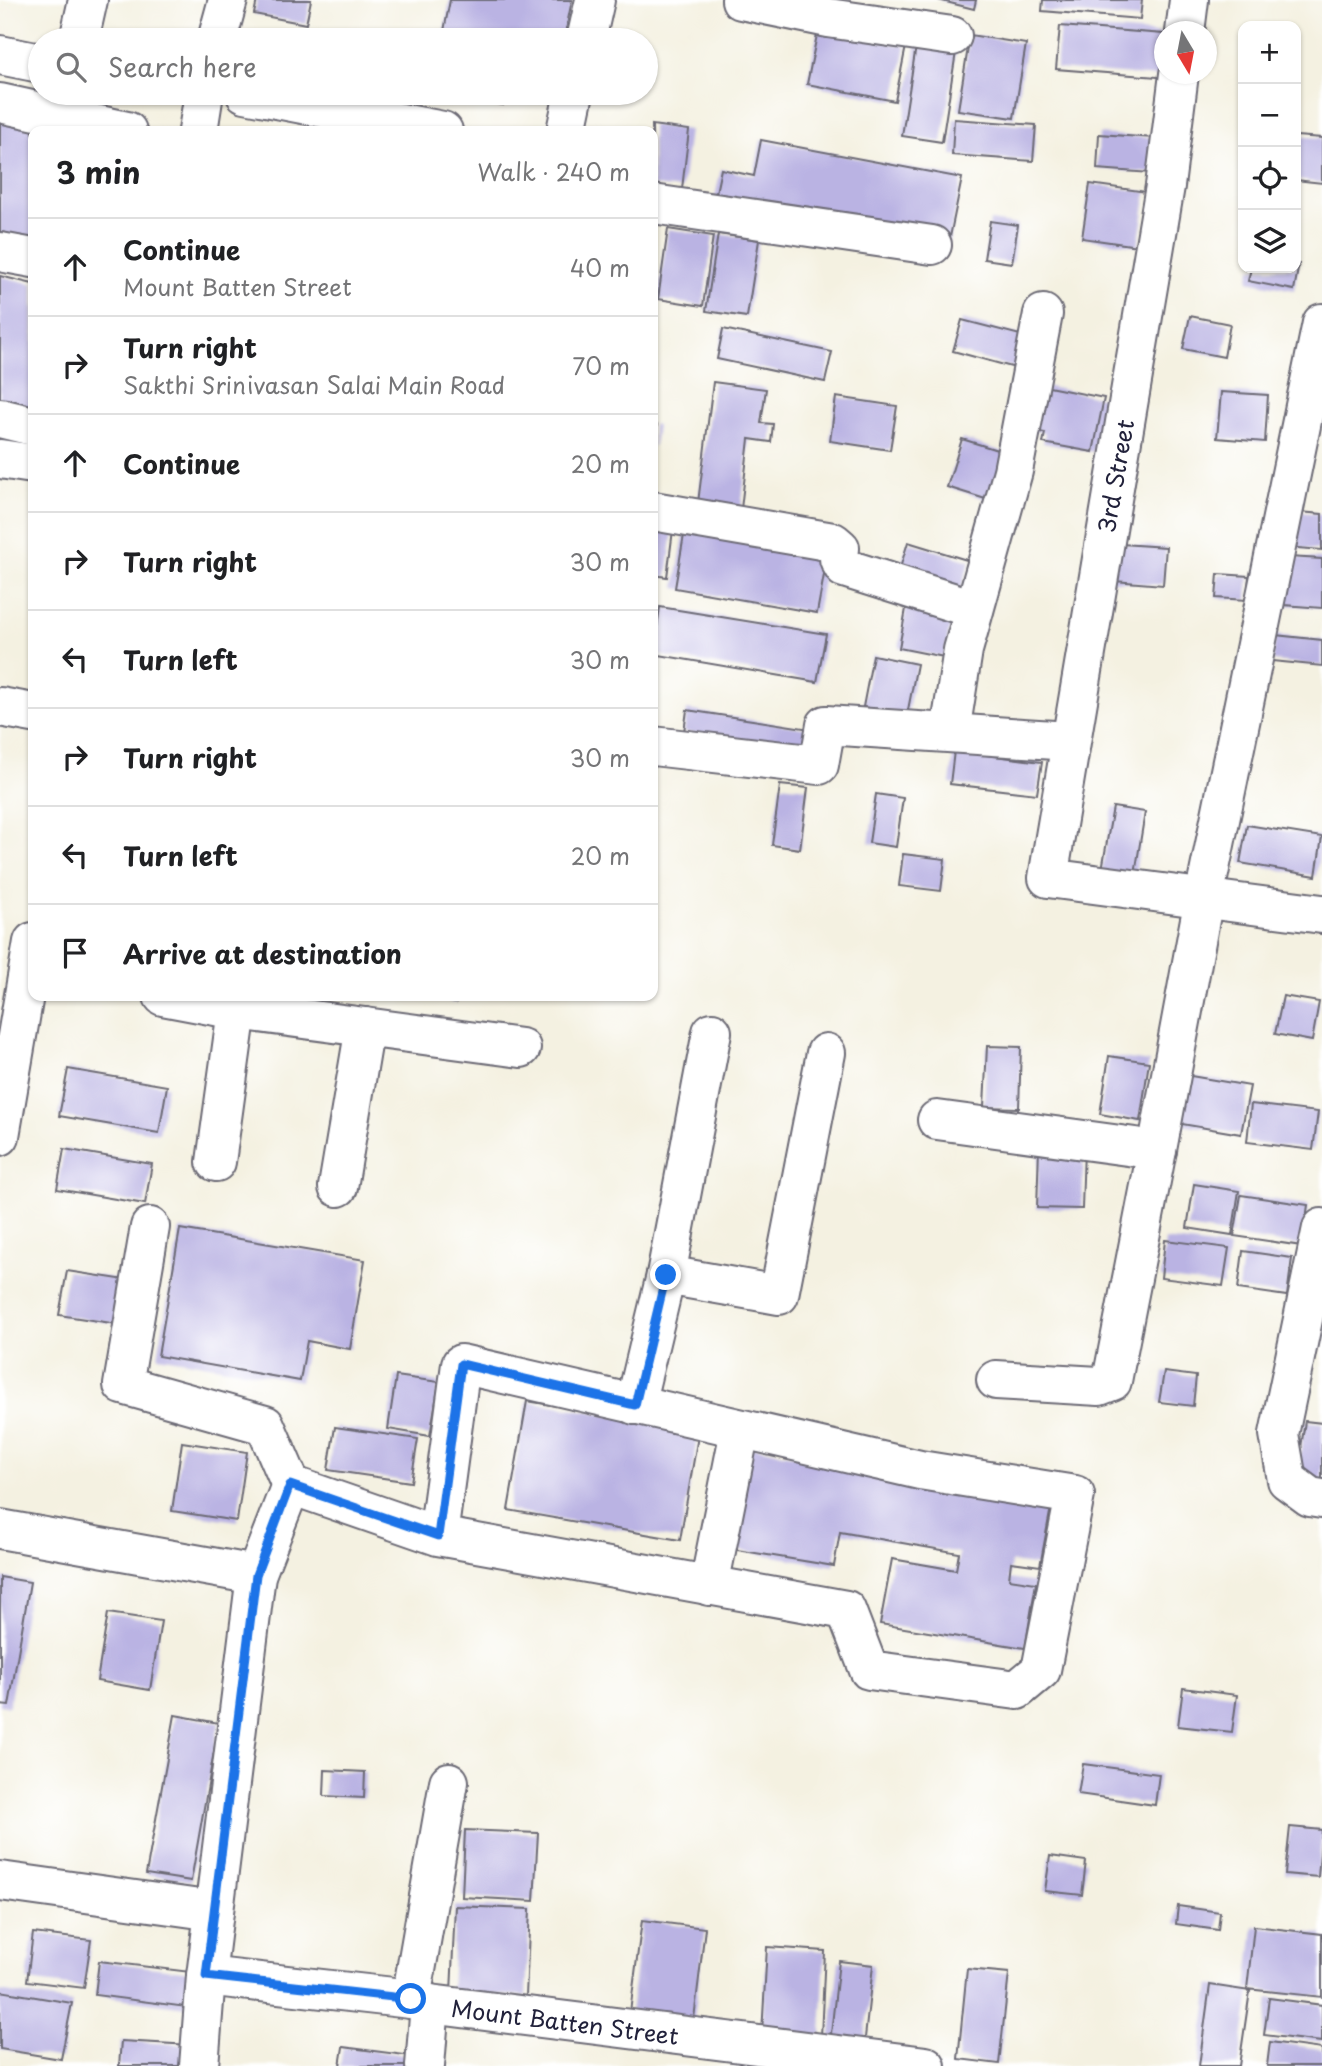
<!DOCTYPE html>
<html lang="en">
<head>
<meta charset="utf-8">
<style>
  :root { --surface:#fff; --page:#f6f6f6; --text:#202124; --muted:#757577; --line:#e0e0e0 }
  body { margin:0; font-family:"Playpen Sans",sans-serif; background:var(--page); color:var(--text) }
  .controls { position:absolute; right:21px; top:21px; display:grid; overflow:hidden; border-radius:14px; box-shadow:0 2px 5px #0004 }
  .controls button { width:63px; height:63px; display:grid; place-items:center; padding:0; border:0; border-bottom:2px solid var(--line); background:var(--surface); color:var(--text); font:35px sans-serif }
  .compass { position:absolute; left:1154px; top:21px; width:63px; height:63px; border-radius:50%; background:var(--surface); box-shadow:0 2px 5px #0004; rotate:170deg }
  .stop { position:absolute; width:21px; height:21px; margin:-16px; border:5px solid #1a73e8; border-radius:50%; background:#fff }
  .stop.end { background:#1a73e8; border-color:#fff; box-shadow:0 2px 7px #0008 }
  .list { margin:0; padding:0; list-style:none }
  h2 { display:flex; justify-content:space-between; align-items:center; height:91px; margin:0; padding:0 28px; font-size:30px }
  h2 small { font-size:23px; font-weight:400; color:var(--muted) }
  .list li { display:grid; grid-template-columns:46px 1fr auto; gap:21px; align-items:center; box-sizing:border-box; height:98px; padding:0 28px; border-top:2px solid var(--line) }
  .list b { display:block; font-size:26px; white-space:nowrap }
  .list p { margin:0; font-size:23px; white-space:nowrap; color:var(--muted) }
  .list em { font-size:23px; font-style:normal; color:var(--muted) }
  .icon { flex:none; width:38px; height:38px; fill:none; stroke:currentColor; stroke-width:2; stroke-linecap:round; stroke-linejoin:round }
  .map { position:relative; flex:none; width:1322px; height:2066px; overflow:hidden }
  .search { position:absolute; background:var(--surface); box-shadow:0 2px 5px #0004; left:28px; top:28px; width:630px; height:77px; display:flex; align-items:center; gap:18px; box-sizing:border-box; padding:0 24px; border-radius:38px; color:var(--muted); font-size:26px }
  .panel { position:absolute; background:var(--surface); box-shadow:0 2px 5px #0004; left:28px; top:126px; width:630px; height:875px; border-radius:14px }
  .map>svg:first-child { display:block }
  .building { fill:#bab3e3 }
  .lines { fill:none; stroke-linecap:round; stroke-linejoin:round }
  .minor-casing { stroke:#6c6a75; stroke-width:42 }
  .minor { stroke:#fff; stroke-width:38 }
  .route { stroke:#1a73e8; stroke-width:9 }
  .labels { text-anchor:middle; dominant-baseline:central; stroke-width:5; stroke-linejoin:round; paint-order:stroke }
  .street-label { font-size:23px; fill:#22223b; stroke:#fff }
</style>
</head>
<body>
<div class="map">
<svg width="1322" height="2066" viewBox="0 0 1322 2066">
  <rect width="100%" height="100%" fill="#fff"/>
  <filter id="ink" filterUnits="userSpaceOnUse"><feTurbulence type="fractalNoise" baseFrequency=".0143" numOctaves="2"/><feDisplacementMap in="SourceGraphic" scale="14" xChannelSelector="R" yChannelSelector="G"/><feConvolveMatrix kernelMatrix="1 2 1 2 8 2 1 2 1" color-interpolation-filters="sRGB"/></filter>
  <filter id="wash" filterUnits="userSpaceOnUse"><feTurbulence type="fractalNoise" baseFrequency=".00686" numOctaves="4" result="noise"/><feDisplacementMap in="SourceGraphic" scale="28" xChannelSelector="R" yChannelSelector="G"/><feGaussianBlur stdDeviation="1.57" result="paint"/><feColorMatrix in="noise" values="0 0 0 0 0 0 0 0 0 0 0 0 0 0 0 0 0 1.4 0 .05"/><feComposite in="paint" operator="in"/></filter>
  <g filter="url(#wash)">
    <rect width="100%" height="100%" fill="#f4f1e1"/>
    <g id="blocks">
      <path class="building" d="M257 0H311L306 24 254 14Z
        M450 0H572L564 40H490L444 31Z
        M938 0H976L974 9Z
        M1043 0H1142L1140 19 1042 11Z
        M1060 26 1164 34V74L1170 78 1056 69Z
        M818 30 906 46 895 101 807 84Z
        M970 35 1026 44 1014 118 958 110Z
        M916 46 956 52 942 142 902 136Z
        M458 93H506L503 105 458 96Z
        M954 119 1036 125 1033 161 952 155Z
        M0 120 48 131H33V248L0 241Z
        M652 125 689 130 682 189 653 186Z
        M1099 134 1154 138 1151 173 1097 169Z
        M1296 136 1322 138V183L1296 180Z
        M761 140 962 178 948 247 714 202 721 169 754 176Z
        M1090 184 1147 192 1138 246 1082 238Z
        M990 221 1018 225 1012 263 984 259Z
        M668 229 713 236 703 306 658 299Z
        M718 234 759 240 747 317 706 311Z
        M1296 263 1299 264 1294 290 1248 281 1251 268H1296Z
        M0 276 33 284V412L0 404Z
        M1190 316 1230 324 1224 357 1183 349Z
        M962 320 1028 337 1019 369 953 351Z
        M723 329 832 352 825 382 717 359Z
        M713 382 766 389 761 423 773 424 771 442 749 439 741 509 698 503Z
        M1039 385 1104 398 1093 452 1043 443 1045 433 1029 430Z
        M1221 392 1268 395 1265 442 1217 438Z
        M836 397 897 406 890 450 830 441Z
        M653 424 657 425 654 446H653Z
        M962 439 1010 454 995 502 947 487Z
        M1288 511 1322 514V550L1286 547Z
        M653 519 674 522 667 577 653 575Z
        M685 529 828 553 817 613 675 588Z
        M908 542 970 561 958 597 897 578Z
        M1105 543 1166 547 1163 585 1102 580Z
        M1288 557 1322 559V608L1284 605Z
        M1218 574 1249 576 1247 600 1216 598Z
        M907 603 953 611 944 657 899 648Z
        M660 607 826 634 817 682 653 654Z
        M1275 635 1322 640V666L1273 661Z
        M873 655 917 664 907 715 863 707Z
        M687 710 817 730 814 751 684 732Z
        M954 751 1042 762 1037 794 950 784Z
        M780 785 808 788 800 849 772 845Z
        M876 794 903 798 896 847 869 843Z
        M1113 807 1145 812 1133 887 1100 881Z
        M1247 825 1322 837 1316 876 1240 863Z
        M903 854 945 859 941 891 899 886Z
        M427 996H458L456 1003Z
        M1283 996 1319 1002 1312 1041 1275 1034Z
        M987 1046 1021 1047 1019 1108 984 1107Z
        M1109 1056 1149 1062 1140 1121 1100 1114Z
        M68 1069 167 1086 159 1133 59 1116Z
        M1185 1075 1250 1086 1241 1134 1176 1123Z
        M1251 1104 1318 1112 1313 1150 1247 1142Z
        M1039 1147 1084 1148 1082 1209 1037 1208Z
        M64 1149 152 1164 145 1204 57 1189Z
        M1194 1184 1239 1191 1232 1235 1187 1228Z
        M1241 1195 1308 1205 1302 1246 1234 1236Z
        M180 1229 365 1260 350 1349 307 1341 300 1381 158 1356Z
        M1165 1240 1229 1248 1223 1286 1161 1278Z
        M1243 1251 1292 1258 1287 1296 1238 1289Z
        M67 1271 126 1280 118 1324 59 1315Z
        M1164 1372 1196 1376 1193 1406 1159 1402Z
        M396 1376 439 1382 430 1436 388 1429Z
        M527 1401 699 1430 680 1540 508 1510Z
        M1305 1421 1322 1423V1485L1296 1481Z
        M335 1427 418 1439 411 1482 328 1470Z
        M182 1442 247 1452 237 1521 172 1511Z
        M748 1446 1051 1507 1040 1566 1011 1562 1009 1579 1036 1583 1025 1648 880 1624 892 1559 956 1570 959 1553 840 1532 834 1566 731 1549Z
        M0 1577 30 1582 9 1706 0 1705Z
        M108 1613 161 1621 150 1690 97 1681Z
        M1183 1688 1237 1695 1232 1732 1178 1726Z
        M175 1715 219 1723 191 1881 146 1874Z
        M1083 1764 1159 1774 1155 1805 1078 1794Z
        M325 1770 365 1772 364 1798 324 1796Z
        M1290 1827 1322 1830 1318 1877 1285 1874Z
        M465 1830 538 1833 534 1901 462 1897Z
        M1050 1856 1086 1861 1082 1895 1045 1891Z
        M455 1906 530 1909 526 1996 451 1993Z
        M1178 1906 1220 1912 1218 1930 1176 1924Z
        M642 1920 705 1928 694 2019 630 2012Z
        M1254 1926 1322 1934V1997L1247 1989Z
        M33 1933 91 1940 84 1988 27 1981Z
        M767 1947 825 1951 821 2037 762 2034Z
        M99 1961 191 1972 186 2007 95 1995Z
        M839 1961 873 1965 864 2047 830 2043Z
        M967 1969 1009 1973 999 2064 958 2059Z
        M1210 1985 1250 1991 1239 2066H1199Z
        M0 1991 72 2003 61 2059 0 2049Z
        M1269 1998 1322 2005V2042L1264 2035Z
        M121 2041 191 2045 189 2066H119Z
        M1270 2042 1322 2049V2066H1267Z
        M343 2047 413 2056 412 2066H340Z"/>
    </g>
  </g>
  <g filter="url(#ink)">
    <use href="#blocks" fill-opacity="0" stroke="#6c6a75" stroke-width="2"/>
    <g class="lines">
      <g class="minor-casing">
        <g id="minor">
          <path d="M741 0 828 18 952 36"/>
          <path d="M1185 32 1189 0"/>
          <path d="M79 40 88 0"/>
          <path d="M217 40 228 0"/>
          <path d="M586 40 595 0"/>
          <path d="M0 55 40 63"/>
          <path d="M1179 74 1165 186 1048 878 1322 914"/>
          <path d="M245 93 443 131"/>
          <path d="M0 103 127 131"/>
          <path d="M198 131 204 93"/>
          <path d="M566 131 574 93"/>
          <path d="M653 204 932 245"/>
          <path d="M0 252 33 258"/>
          <path d="M0 418 33 426"/>
          <path d="M0 459 33 464"/>
          <path d="M653 511 833 542 840 548 839 559 844 568 974 609"/>
          <path d="M0 707 33 713"/>
          <path d="M950 732 963 650 1013 471 1043 314"/>
          <path d="M653 746 819 765 826 725 1070 741"/>
          <path d="M163 996 237 1010 521 1048"/>
          <path d="M937 1120 1157 1150 1204 898 1322 323"/>
          <path d="M0 1136 33 942"/>
          <path d="M216 1162 237 1010"/>
          <path d="M338 1187 365 1027"/>
          <path d="M150 1227 123 1385 265 1425 291 1485"/>
          <path d="M1322 1228 1279 1434 1287 1480 1310 1497 1322 1499"/>
          <path d="M666 1275 712 1032"/>
          <path d="M996 1380 1099 1386 1112 1381 1157 1150"/>
          <path d="M635 1405 666 1275 779 1295 826 1053"/>
          <path d="M0 1529 256 1575"/>
          <path d="M709 1586 740 1430"/>
          <path d="M0 1881 214 1911"/>
          <path id="s1" d="M206 1976 411 1999 430 2004 926 2066"/>
          <path d="M411 1999 449 1782"/>
          <path d="M199 2066 206 1976 256 1575 291 1485 438 1536 846 1610 869 1670 1017 1690 1041 1670 1075 1495 920 1470 461 1364 438 1536"/>
          <path d="M425 2066 430 2004"/>
        </g>
      </g>
      <use href="#minor" class="minor"/>
    </g>
  </g>
  <g class="lines" filter="url(#ink)">
    <path class="route" d="M411 1999 206 1976 256 1575 290 1485 438 1536 461 1364 635 1405 666 1275"/>
  </g>
  <g class="labels">
    <g class="street-label">
      <text transform="translate(1115 476) rotate(-80)">3rd Street</text>
      <text stroke="none"><textPath href="#s1" startOffset="362">Mount Batten Street</textPath></text>
    </g>
  </g>
</svg>
<div class="controls">
<button>+</button>
<button>−</button>
<button><svg class="icon" aria-label="locate" viewBox="0 0 24 24"><circle cx="12" cy="12" r="6"/><path d="M12 2v4M12 18v4M2 12h4M18 12h4"/></svg></button>
<button><svg class="icon" aria-label="layers" viewBox="0 0 24 24"><path d="M12 4l9 5-9 5-9-5zM3 14l9 5 9-5"/></svg></button>
</div>
<svg class="compass" viewBox="-18 -18 36 36"><path d="M0-13l5 13h-10z" fill="#e53935"/><path d="M0 13l5-13h-10z" fill="#757577"/></svg>
<div class="stop" style="left:411px;top:1999px"></div>
<div class="stop end" style="left:666px;top:1275px"></div>
<div class="search"><svg class="icon" aria-label="search" viewBox="0 0 24 24"><circle cx="10" cy="10" r="6"/><path d="M15 15l6 6"/></svg>Search here</div>
<section class="panel">
<h2>3 min<small>Walk · 240 m</small></h2>
<ul class="list">
<li><svg class="icon" aria-label="ahead" viewBox="0 0 24 24"><path d="M12 20V5M6 11l6-6 6 6"/></svg><div><b>Continue</b><p>Mount Batten Street</p></div><em>40 m</em></li>
<li><svg class="icon" aria-label="right" viewBox="0 0 24 24"><path d="M7 20v-9h11M14 6l5 5-5 5"/></svg><div><b>Turn right</b><p>Sakthi Srinivasan Salai Main Road</p></div><em>70 m</em></li>
<li><svg class="icon" aria-label="ahead" viewBox="0 0 24 24"><path d="M12 20V5M6 11l6-6 6 6"/></svg><div><b>Continue</b></div><em>20 m</em></li>
<li><svg class="icon" aria-label="right" viewBox="0 0 24 24"><path d="M7 20v-9h11M14 6l5 5-5 5"/></svg><div><b>Turn right</b></div><em>30 m</em></li>
<li><svg class="icon" aria-label="left" viewBox="0 0 24 24"><path d="M17 20v-9H6M10 6l-5 5 5 5"/></svg><div><b>Turn left</b></div><em>30 m</em></li>
<li><svg class="icon" aria-label="right" viewBox="0 0 24 24"><path d="M7 20v-9h11M14 6l5 5-5 5"/></svg><div><b>Turn right</b></div><em>30 m</em></li>
<li><svg class="icon" aria-label="left" viewBox="0 0 24 24"><path d="M17 20v-9H6M10 6l-5 5 5 5"/></svg><div><b>Turn left</b></div><em>20 m</em></li>
<li><svg class="icon" aria-label="arrive" viewBox="0 0 24 24"><path d="M6 21V4h12l-3 4 3 4H6"/></svg><div><b>Arrive at destination</b></div></li>
</ul>
</section>
</div>
</body>
</html>
